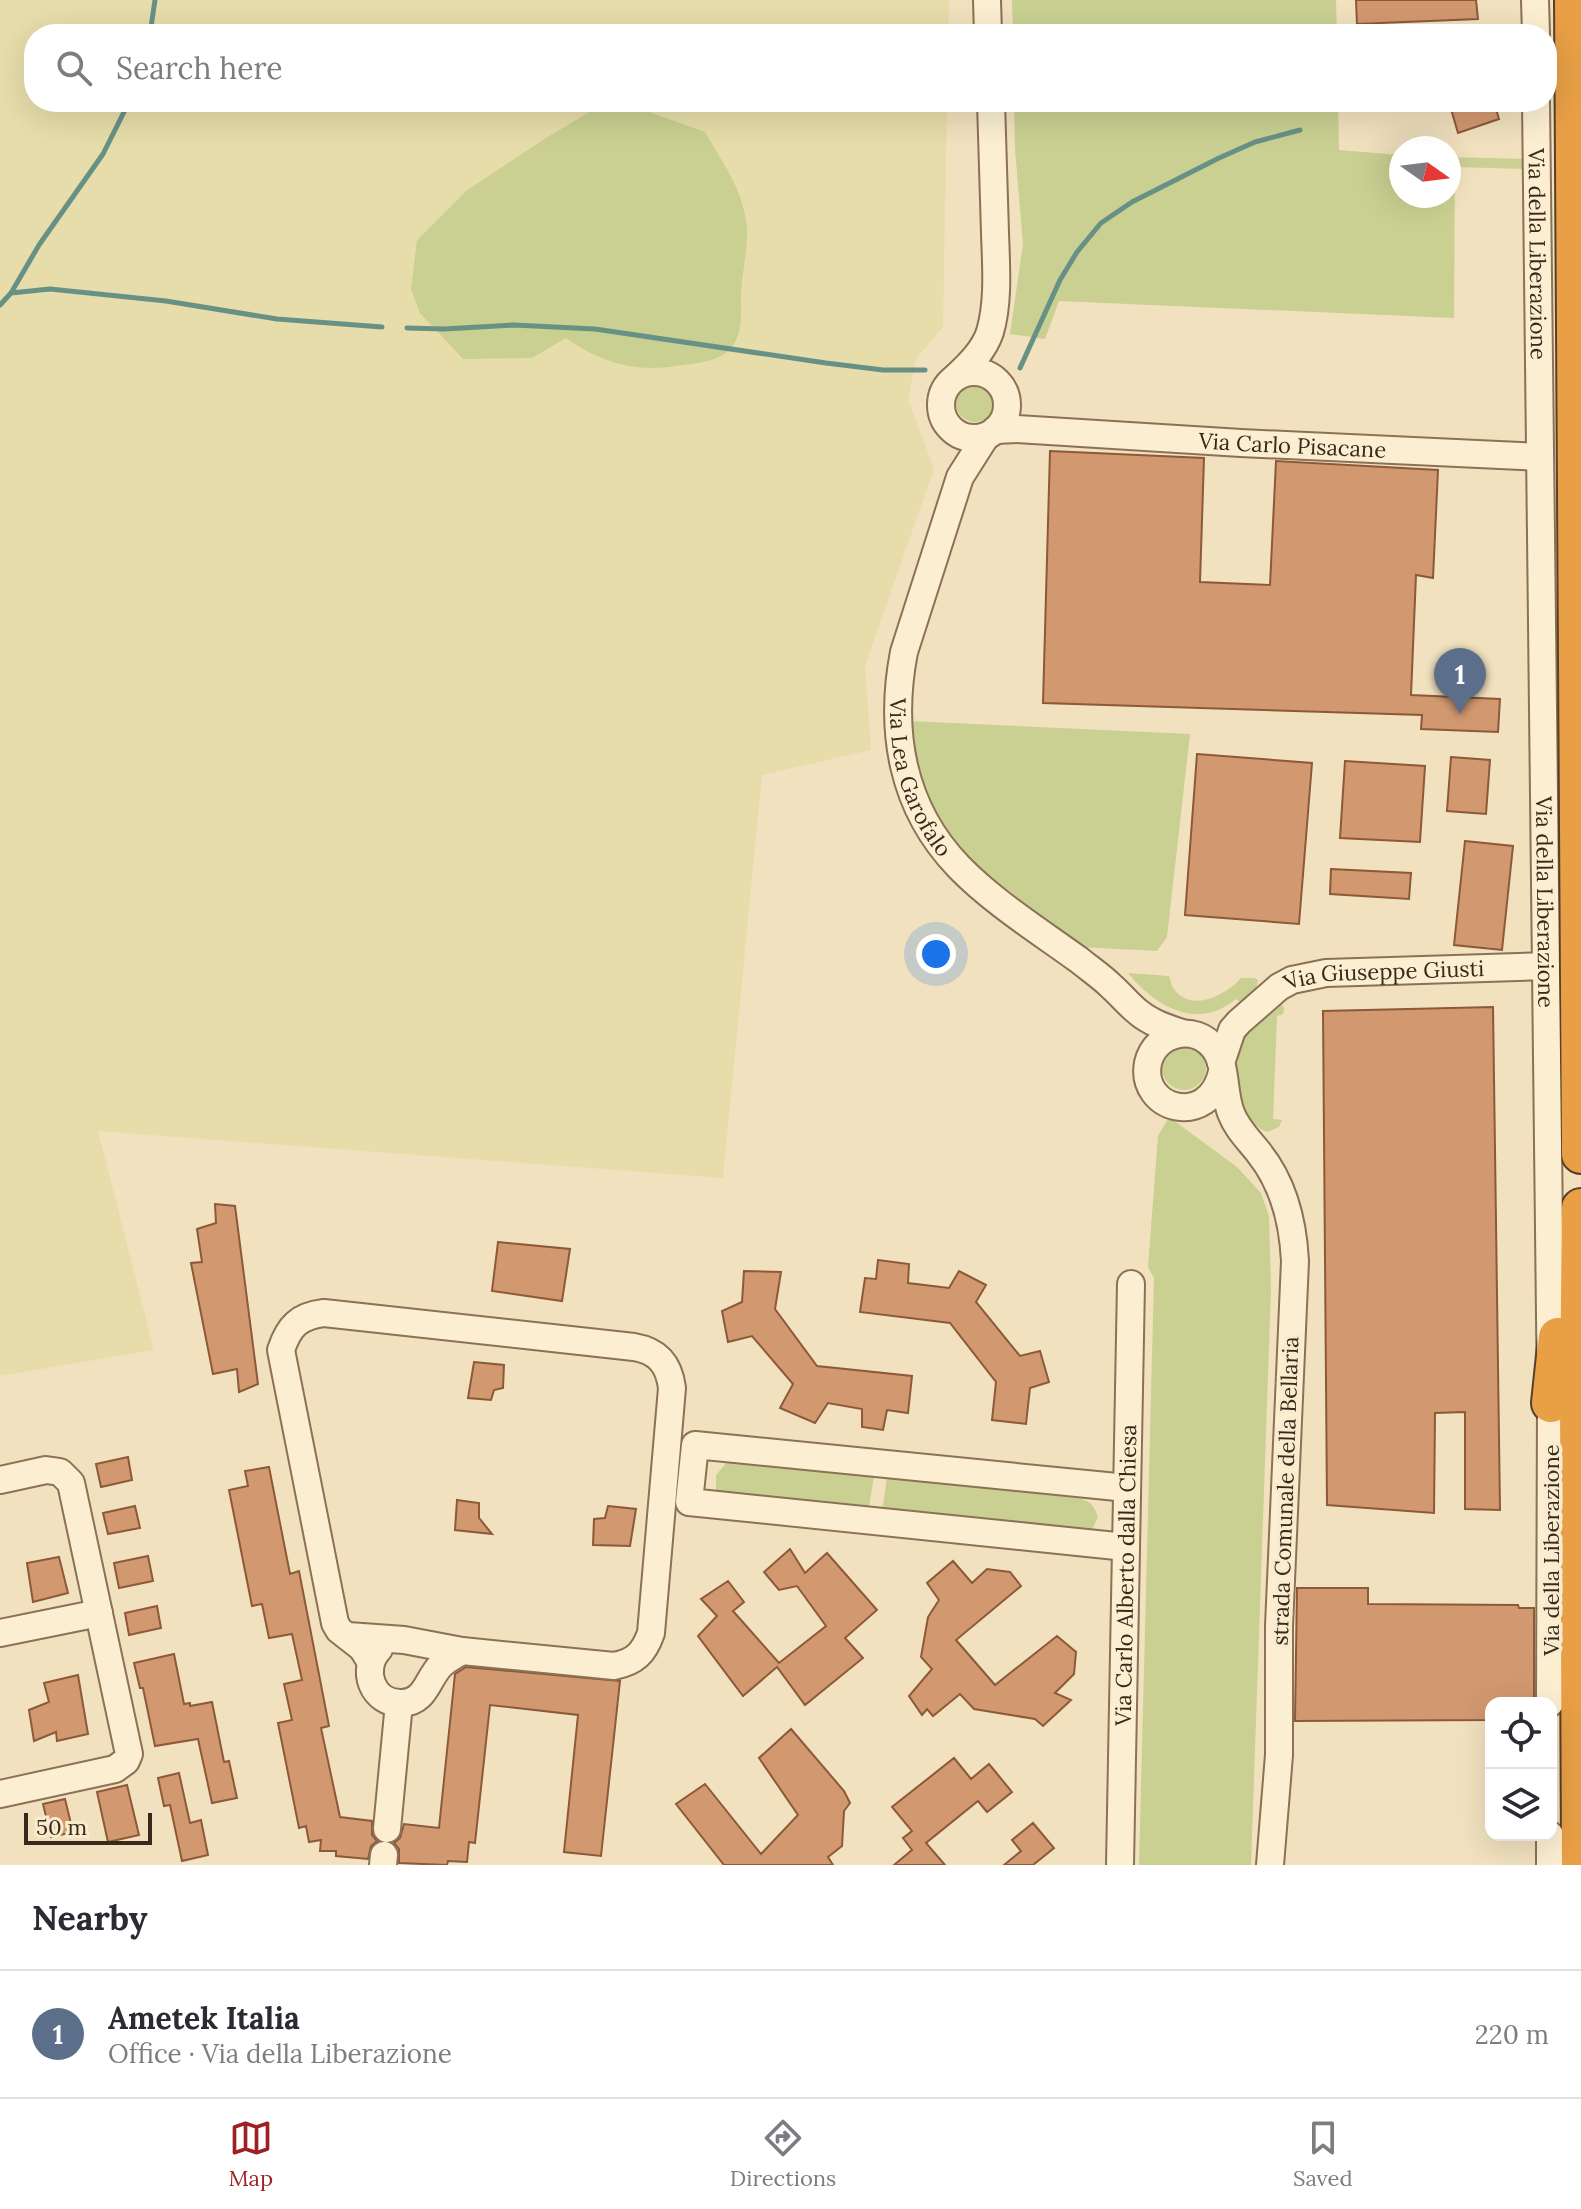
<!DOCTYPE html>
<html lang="en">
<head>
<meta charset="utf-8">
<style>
  :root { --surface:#fff; --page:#f2f2f3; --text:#2b2b33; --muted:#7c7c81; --line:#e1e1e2; --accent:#9e2023 }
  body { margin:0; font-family:Lora,serif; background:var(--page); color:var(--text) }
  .controls { position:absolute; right:24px; bottom:24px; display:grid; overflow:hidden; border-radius:16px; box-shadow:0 8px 32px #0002 }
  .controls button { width:72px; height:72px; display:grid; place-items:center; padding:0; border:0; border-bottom:2px solid var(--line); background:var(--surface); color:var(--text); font:40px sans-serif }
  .compass { position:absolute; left:1389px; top:136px; width:72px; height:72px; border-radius:50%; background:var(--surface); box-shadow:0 8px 32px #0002; rotate:104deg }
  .scale { position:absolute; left:24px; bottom:20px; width:128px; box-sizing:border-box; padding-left:8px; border:4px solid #39291b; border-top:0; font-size:22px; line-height:28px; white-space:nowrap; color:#39291b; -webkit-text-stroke:6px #f8ebce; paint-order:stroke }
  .you { position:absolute; left:936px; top:954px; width:28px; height:28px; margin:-20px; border:6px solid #fff; border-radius:50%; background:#1a73e8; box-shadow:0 0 0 12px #1a73e833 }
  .badge { display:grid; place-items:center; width:52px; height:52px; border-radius:50%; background:var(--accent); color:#fff; font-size:26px; font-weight:700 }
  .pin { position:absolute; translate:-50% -66px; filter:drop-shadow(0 2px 4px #0008) }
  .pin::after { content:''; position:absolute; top:42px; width:28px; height:24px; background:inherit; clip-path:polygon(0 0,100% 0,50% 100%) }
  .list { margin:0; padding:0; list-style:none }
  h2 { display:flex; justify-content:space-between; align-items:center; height:104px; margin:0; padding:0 32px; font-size:34px }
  h2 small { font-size:26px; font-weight:400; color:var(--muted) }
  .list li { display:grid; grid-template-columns:52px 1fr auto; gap:24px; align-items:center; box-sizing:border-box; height:128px; padding:0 32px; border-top:2px solid var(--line) }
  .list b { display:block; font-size:30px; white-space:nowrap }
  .list p { margin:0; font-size:26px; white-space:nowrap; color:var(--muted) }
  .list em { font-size:26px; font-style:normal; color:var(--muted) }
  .icon { flex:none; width:44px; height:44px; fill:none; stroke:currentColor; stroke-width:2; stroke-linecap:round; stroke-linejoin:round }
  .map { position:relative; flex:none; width:1581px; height:1865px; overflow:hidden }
  .search { position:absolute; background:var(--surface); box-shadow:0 8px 32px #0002; left:24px; right:24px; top:24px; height:88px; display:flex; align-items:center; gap:20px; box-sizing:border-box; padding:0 28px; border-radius:32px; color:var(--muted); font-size:30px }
  .sheet { height:232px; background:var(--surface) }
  nav { display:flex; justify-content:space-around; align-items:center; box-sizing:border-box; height:112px; border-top:2px solid var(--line); background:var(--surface); font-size:22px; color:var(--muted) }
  nav a { display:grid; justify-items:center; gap:4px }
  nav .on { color:var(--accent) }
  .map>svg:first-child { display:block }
  .farmland { fill:#e7ddaa }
  .green { fill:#c9d091 }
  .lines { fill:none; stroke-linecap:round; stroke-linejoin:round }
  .stream { stroke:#689186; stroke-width:5 }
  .building { fill:#d29870; stroke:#8c5939; stroke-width:2 }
  .minor-casing { stroke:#8b7155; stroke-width:30 }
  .highway-casing { stroke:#583f2a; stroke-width:42 }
  .minor { stroke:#fbeed1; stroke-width:26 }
  .highway { stroke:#e89f46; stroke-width:38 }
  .labels { text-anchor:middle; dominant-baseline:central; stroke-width:7; stroke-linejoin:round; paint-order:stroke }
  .street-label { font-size:22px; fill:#39291b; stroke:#f8ebce }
</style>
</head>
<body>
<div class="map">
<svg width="1581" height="1865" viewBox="0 0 1581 1865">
  <rect width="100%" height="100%" fill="#f1e1be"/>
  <path class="farmland" d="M0 0H949L948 34H34V102H947L943 327 916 359 908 400 934 469 865 666 871 750 762 775 723 1178 98 1131 154 1350 0 1376Z"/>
  <path class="green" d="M1012 0H1336L1337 34H1013Z
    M1014 102H1338L1339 150 1401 155V196H1449V157L1525 159 1526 169 1455 167 1454 318 1059 301 1045 339 1010 334 1023 244 1015 149Z
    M603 104 649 112 705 132C723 163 747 196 747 233 747 253 742 274 741 294 741 310 743 328 735 342 724 363 695 363 675 366 635 373 598 361 566 338L532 358 463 359 420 313 411 289 417 240 466 191 546 138Z
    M956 403a19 19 0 1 1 38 0a19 19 0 1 1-38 0Z
    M908 721 1190 734 1167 937 1157 951 1081 947 1039 916 937 831 910 746Z
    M1128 973 1169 976C1171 980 1171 985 1173 988 1191 1014 1226 995 1241 978H1254L1258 980 1256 989 1240 1002 1236 999C1197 1031 1156 1007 1128 973Z
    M1279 1004 1283 1006 1284 1009 1283 1014 1277 1016 1273 1119 1282 1120 1279 1127 1267 1132C1234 1120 1229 1054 1248 1029L1250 1030Z
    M1162 1068a22 22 0 1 1 44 0a22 22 0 1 1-44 0Z
    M1169 1117 1237 1167 1261 1193 1269 1216 1271 1289 1251 1865H1139L1154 1278 1148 1267 1158 1136Z
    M728 1461 874 1476 868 1513 716 1492V1475Z
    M887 1477 1076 1498C1090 1501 1093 1503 1098 1517L1091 1532 882 1512Z"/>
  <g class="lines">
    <path class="stream" d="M150 34 155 0
      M11 293 39 245 103 154 129 102
      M0 305 11 293 50 289 166 301 277 319 382 327
      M407 328 444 329 514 325 595 329 826 363 883 370H925
      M1020 368 1060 280 1077 252 1101 223 1132 202 1219 158 1255 142 1300 130"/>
  </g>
  <path class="building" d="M1356 0H1476L1478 19 1357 24Z
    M1449 102H1494L1499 119 1458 133Z
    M1050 451 1204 458 1200 582 1270 585 1276 461 1438 470 1433 578 1416 575 1411 695 1500 699 1498 732 1421 729 1422 715 1043 703Z
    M1197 754 1312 763 1299 924 1185 915Z
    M1451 757 1490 760 1486 814 1447 811Z
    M1345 761 1425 766 1420 842 1340 838Z
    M1465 841 1513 846 1502 950 1454 945Z
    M1331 869 1411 873 1409 899 1330 894Z
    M1493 1007 1500 1510 1465 1509V1412L1435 1413 1434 1513 1327 1505 1323 1011Z
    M215 1204 235 1206 258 1384 239 1392 237 1369 213 1374 191 1263 202 1262 197 1229 216 1223Z
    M498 1242 570 1249 562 1301 492 1291Z
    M878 1260 909 1264 908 1283 949 1288 959 1271 986 1285 976 1302 1020 1356 1040 1351 1049 1382 1030 1388 1026 1424 992 1420 996 1382 950 1323 860 1312 865 1278 876 1279Z
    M744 1271 781 1272 775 1309 817 1366 912 1376 908 1413 887 1410 883 1430 862 1427V1409L828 1403 815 1423 780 1408 793 1384 752 1336 728 1342 722 1311 742 1302Z
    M474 1362 504 1365 503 1388 494 1390 491 1400 468 1398Z
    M128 1457 132 1480 101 1487 96 1464Z
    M269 1467 290 1574 299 1571 329 1726 321 1728 340 1817 372 1821V1835L377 1841 371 1846 368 1859 336 1856V1851H320L321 1840 309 1842 306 1826 299 1828 278 1723 292 1720 284 1684 302 1680 292 1634 269 1638 262 1604 252 1606 229 1490 248 1486 245 1471Z
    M457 1500 479 1503V1518L492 1534 455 1530Z
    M135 1506 140 1528 108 1534 103 1513Z
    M608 1506 636 1509 630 1546 593 1545 594 1519 605 1518Z
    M790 1549 805 1573 827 1553 877 1610 845 1638 863 1658 805 1705 777 1667 743 1696 698 1636 717 1616 701 1599 728 1581 744 1602 733 1611 779 1663 826 1626 797 1586 779 1590 764 1572Z
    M148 1556 153 1581 119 1588 114 1563Z
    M59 1557 68 1593 33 1602 27 1563Z
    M953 1561 972 1583 987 1569 1010 1572 1021 1586 956 1640 995 1685 1057 1636 1076 1652 1074 1674 1055 1693 1071 1700 1043 1726 1035 1719 974 1709 960 1694 933 1716 927 1709 922 1715 909 1696 932 1669 921 1657 928 1617 939 1600 927 1583Z
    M1297 1588H1368V1604L1518 1605 1519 1608H1534V1703H1491V1720L1295 1721Z
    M157 1606 161 1628 129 1635 125 1613Z
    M174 1654 184 1704 190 1703V1706L212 1702 224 1762 229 1761 237 1798 212 1803 198 1739 155 1746 143 1688H140L134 1663Z
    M466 1667 620 1681 601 1856 564 1852 578 1715 490 1705 475 1843 469 1842 467 1862 448 1861 447 1865 399 1863V1849L394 1843 400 1838 404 1824 439 1828 455 1674Z
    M78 1675 88 1734 57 1741 56 1732 34 1741 29 1710 49 1702 44 1683Z
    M791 1729 844 1791 850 1803 844 1811 842 1846 828 1857 833 1865H724L676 1804 705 1784 761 1854 798 1815 759 1758Z
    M954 1758 971 1779 989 1764 1012 1792 987 1812 978 1801 926 1843 945 1865H894L912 1850 903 1838 912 1831 892 1807Z
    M179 1773 190 1823 201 1820 208 1855 182 1861 170 1805 164 1806 158 1778Z
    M127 1785 139 1835 108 1842 97 1792Z
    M65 1799 73 1832 51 1837 43 1804Z
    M1033 1823 1054 1848 1033 1865H1004L1021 1851 1012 1840Z"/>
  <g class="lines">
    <g class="minor-casing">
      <g id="minor">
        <path d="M987 0 988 34"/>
        <path d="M1535 0 1536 34"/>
        <path id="s1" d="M1536 102 1551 1403 1550 1703"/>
        <circle cx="974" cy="405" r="33"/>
        <path d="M957 376C970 364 984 350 990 332 999 301 996 265 995 233 994 189 992 146 991 102"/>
        <path id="s2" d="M995 430 1017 429 1241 443 1540 457"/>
        <path id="s3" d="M986 436 960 477 904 652C889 730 901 807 959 867 993 902 1039 931 1079 960 1090 969 1102 977 1112 987 1121 995 1129 1005 1138 1012 1151 1023 1167 1028 1182 1033"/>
        <path id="s4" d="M1221 1063 1232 1030 1239 1022 1279 987 1292 980 1326 973 1546 966"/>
        <path d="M1222 1072C1209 1129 1139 1110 1148 1063 1155 1032 1195 1023 1214 1048 1227 1065 1223 1093 1231 1113 1237 1129 1249 1140 1259 1153 1284 1184 1293 1222 1295 1261L1279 1626V1755L1270 1865"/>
        <path d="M0 1480 46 1470 60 1472 71 1483 129 1754 126 1761 115 1769 0 1794"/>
        <path d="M1126 1547 689 1502 695 1445 1127 1488"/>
        <path d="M0 1633 99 1613"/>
        <path d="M348 1636 404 1640 462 1651 614 1666C635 1662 644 1653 651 1633L672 1388C669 1364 658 1351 634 1347L324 1313C299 1316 289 1326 281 1350L335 1623 339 1630 362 1648 370 1661"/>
        <path d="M379 1649C360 1669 372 1704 402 1703 426 1702 427 1679 441 1665 446 1660 455 1655 462 1651"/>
        <path d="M387 1829 399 1703"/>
        <path d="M383 1865 384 1855"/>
        <path id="s5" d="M1120 1865 1131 1284"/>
        <path d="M1550 1865V1835"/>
      </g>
    </g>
    <g class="highway-casing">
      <path id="highway" d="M1574 0 1581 1154
        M1551 1403 1558 1337
        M1581 1865 1579 1394 1581 1208"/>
    </g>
    <use href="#minor" class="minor"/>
    <use href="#highway" class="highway"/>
  </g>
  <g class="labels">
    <g class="street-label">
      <text stroke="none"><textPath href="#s1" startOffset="152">Via della Liberazione</textPath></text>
      <text stroke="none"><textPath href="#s2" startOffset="298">Via Carlo Pisacane</textPath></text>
      <text stroke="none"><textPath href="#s3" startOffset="362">Via Lea Garofalo</textPath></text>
      <text stroke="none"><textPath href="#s1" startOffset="800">Via della Liberazione</textPath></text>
      <text stroke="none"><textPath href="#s4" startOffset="206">Via Giuseppe Giusti</textPath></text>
      <text transform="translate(1285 1491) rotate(-88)">strada Comunale della Bellaria</text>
      <text transform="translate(1551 1550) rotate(-90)">Via della Liberazione</text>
      <text stroke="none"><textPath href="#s5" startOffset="290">Via Carlo Alberto dalla Chiesa</textPath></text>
    </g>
  </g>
</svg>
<div class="controls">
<button><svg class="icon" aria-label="locate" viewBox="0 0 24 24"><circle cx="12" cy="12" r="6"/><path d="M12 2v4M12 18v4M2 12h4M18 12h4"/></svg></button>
<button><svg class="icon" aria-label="layers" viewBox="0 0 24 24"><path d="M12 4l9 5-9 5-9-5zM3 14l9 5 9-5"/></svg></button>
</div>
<svg class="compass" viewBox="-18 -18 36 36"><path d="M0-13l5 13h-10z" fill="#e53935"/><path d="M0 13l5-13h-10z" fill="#7c7c81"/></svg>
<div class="scale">50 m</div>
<div class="you"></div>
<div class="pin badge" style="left:1460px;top:714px;background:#5c6f8a">1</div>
<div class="search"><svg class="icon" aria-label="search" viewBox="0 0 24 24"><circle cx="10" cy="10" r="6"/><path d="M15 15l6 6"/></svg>Search here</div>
</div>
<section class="sheet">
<h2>Nearby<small></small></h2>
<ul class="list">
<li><span class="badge" style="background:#5c6f8a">1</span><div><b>Ametek Italia</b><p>Office · Via della Liberazione</p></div><em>220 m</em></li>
</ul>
</section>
<nav>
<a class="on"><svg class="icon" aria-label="map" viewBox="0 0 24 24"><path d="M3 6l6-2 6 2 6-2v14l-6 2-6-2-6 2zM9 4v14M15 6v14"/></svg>Map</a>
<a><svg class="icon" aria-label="directions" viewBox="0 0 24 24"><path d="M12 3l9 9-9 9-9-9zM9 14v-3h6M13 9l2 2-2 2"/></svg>Directions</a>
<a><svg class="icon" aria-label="saved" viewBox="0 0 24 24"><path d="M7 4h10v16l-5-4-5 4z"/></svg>Saved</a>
</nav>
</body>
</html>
